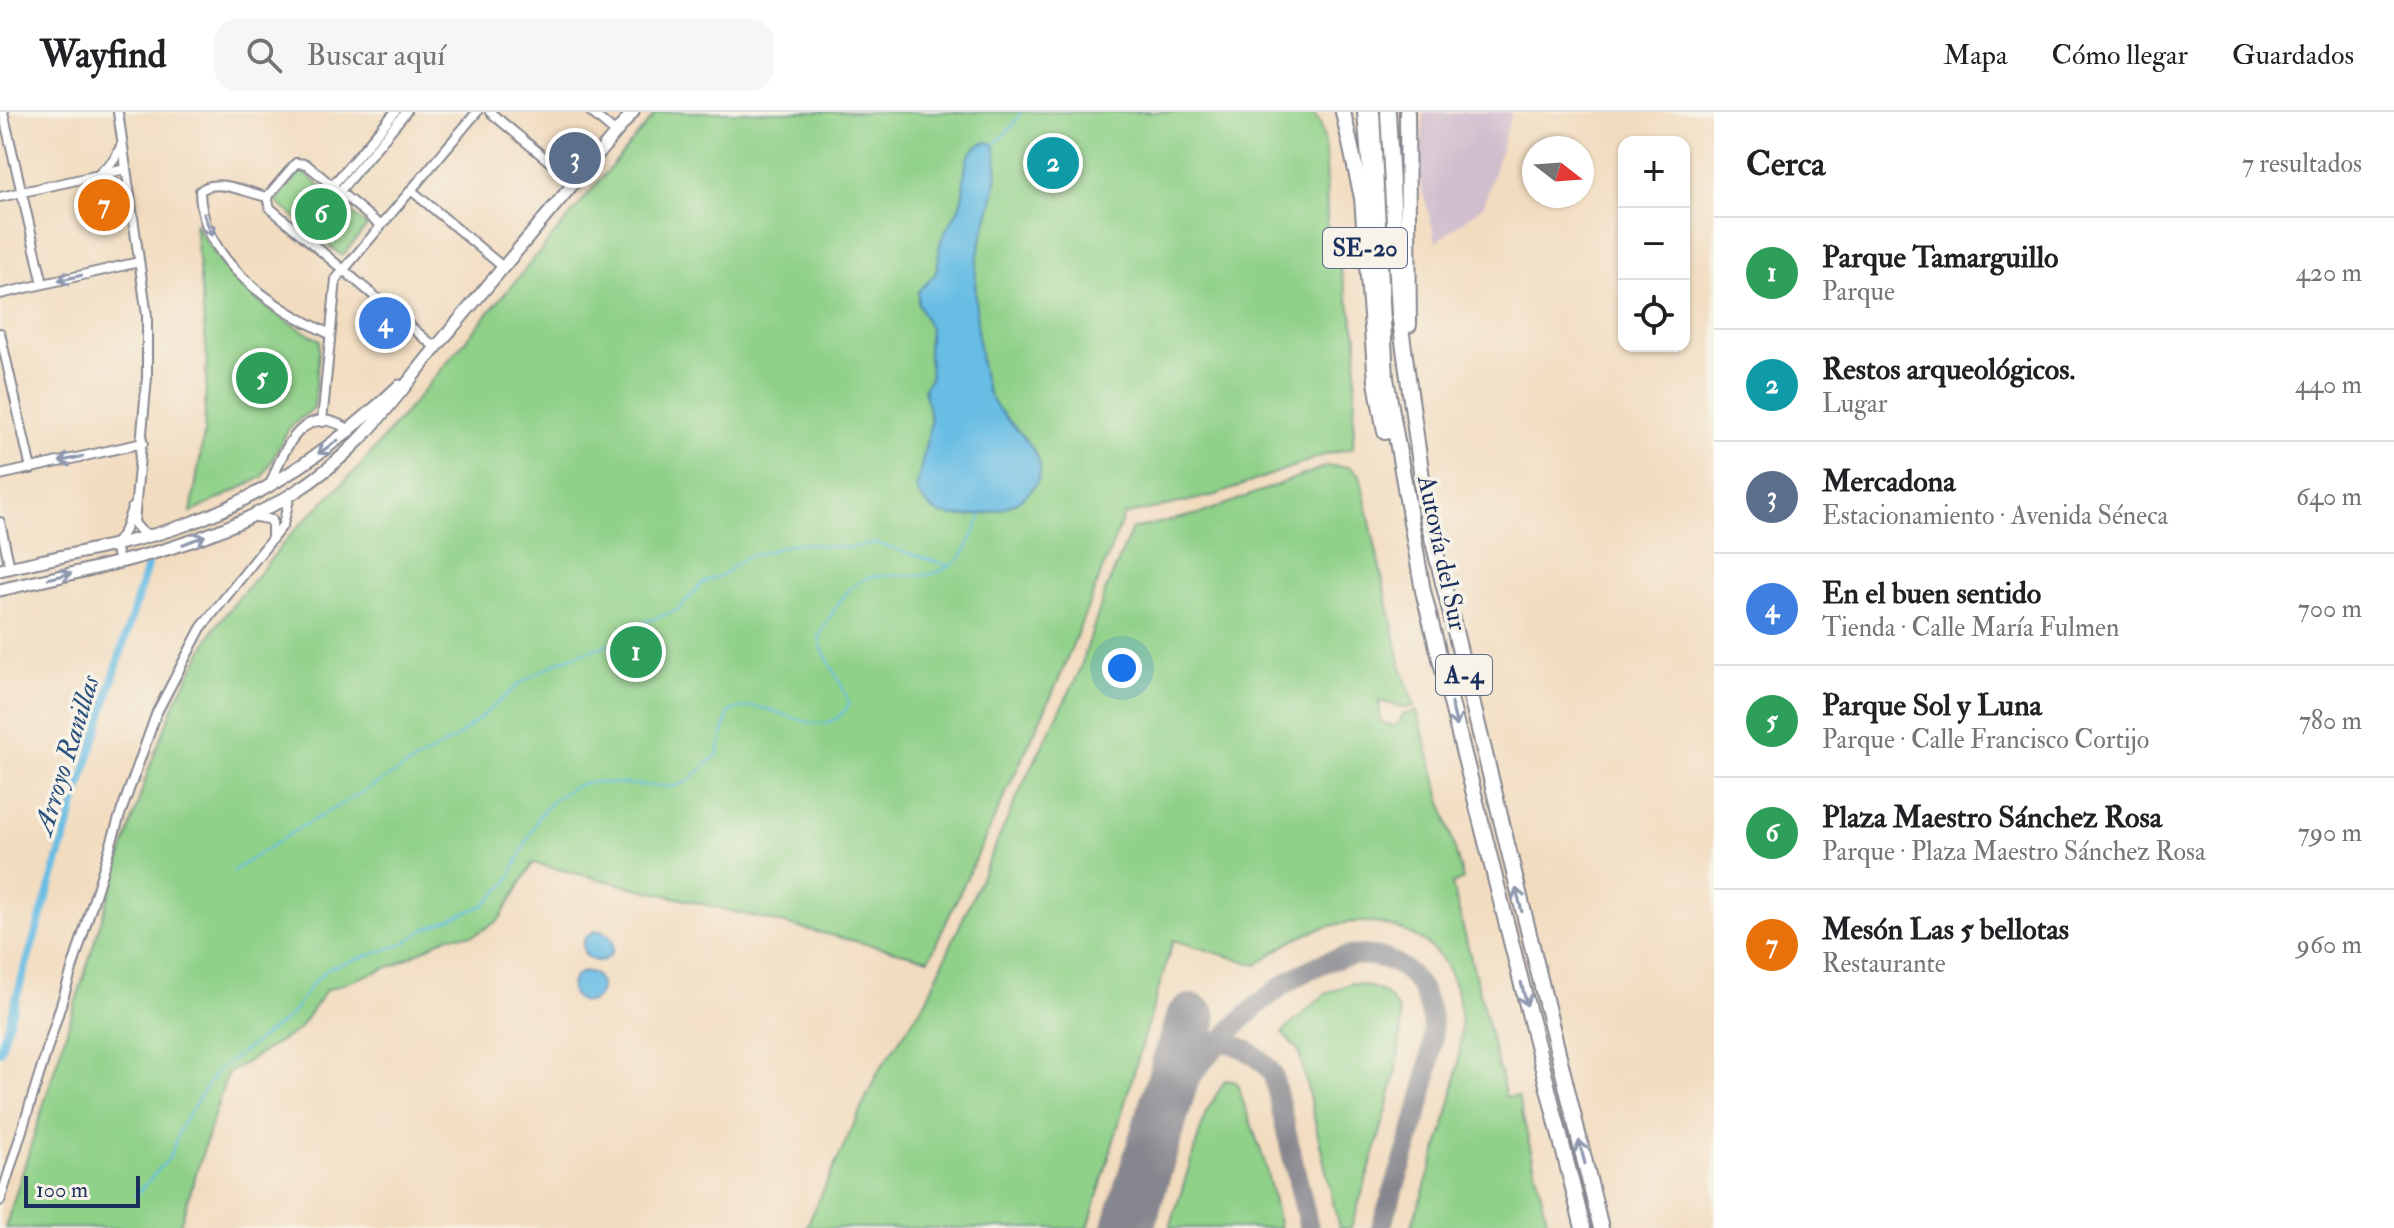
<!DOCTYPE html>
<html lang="es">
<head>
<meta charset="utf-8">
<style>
  :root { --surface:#fff; --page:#f6f6f6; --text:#202124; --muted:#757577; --line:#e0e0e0; --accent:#7c3aed }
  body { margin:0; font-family:"IM FELL Double Pica",serif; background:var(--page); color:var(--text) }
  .controls { position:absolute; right:24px; top:24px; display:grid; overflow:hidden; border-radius:16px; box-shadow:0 2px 6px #0004 }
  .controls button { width:72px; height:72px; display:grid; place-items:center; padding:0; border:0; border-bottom:2px solid var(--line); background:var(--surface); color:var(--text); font:40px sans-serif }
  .compass { position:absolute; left:1522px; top:24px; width:72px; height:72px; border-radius:50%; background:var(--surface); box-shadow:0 2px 6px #0004; rotate:107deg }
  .scale { position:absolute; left:24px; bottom:20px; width:116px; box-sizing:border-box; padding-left:8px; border:4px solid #1b2f5e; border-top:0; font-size:22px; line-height:28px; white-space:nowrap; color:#1b2f5e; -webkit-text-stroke:6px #f7f3e8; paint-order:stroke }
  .you { position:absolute; left:1122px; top:556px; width:28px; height:28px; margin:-20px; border:6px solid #fff; border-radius:50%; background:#1a73e8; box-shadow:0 0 0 12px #1a73e833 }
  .badge { display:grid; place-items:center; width:52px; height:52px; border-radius:50%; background:var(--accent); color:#fff; font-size:26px; font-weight:700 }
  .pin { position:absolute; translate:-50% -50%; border:4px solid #fff; box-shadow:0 2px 8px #0006 }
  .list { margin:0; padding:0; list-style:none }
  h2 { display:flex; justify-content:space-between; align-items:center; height:104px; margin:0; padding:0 32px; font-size:34px }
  h2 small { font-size:26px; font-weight:400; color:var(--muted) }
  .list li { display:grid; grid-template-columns:52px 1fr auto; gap:24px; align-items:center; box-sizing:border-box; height:112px; padding:0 32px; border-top:2px solid var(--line) }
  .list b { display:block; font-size:30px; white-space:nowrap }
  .list p { margin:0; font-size:26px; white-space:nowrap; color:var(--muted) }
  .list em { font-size:26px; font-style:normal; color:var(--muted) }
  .icon { flex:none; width:44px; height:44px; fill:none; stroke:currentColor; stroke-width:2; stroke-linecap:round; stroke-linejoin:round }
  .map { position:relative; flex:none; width:1714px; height:1116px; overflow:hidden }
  header { display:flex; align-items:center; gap:48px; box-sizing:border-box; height:112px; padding:0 40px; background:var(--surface); border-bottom:2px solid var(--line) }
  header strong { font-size:38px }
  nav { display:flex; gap:44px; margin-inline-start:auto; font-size:28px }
  .search { width:560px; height:72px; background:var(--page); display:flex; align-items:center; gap:20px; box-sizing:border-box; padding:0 28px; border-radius:24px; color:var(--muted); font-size:30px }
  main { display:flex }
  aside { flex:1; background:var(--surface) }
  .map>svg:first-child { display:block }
  .industrial { fill:#d0bdcd }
  .green { fill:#90d189; stroke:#568074; stroke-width:2 }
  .water { fill:#67bde4; stroke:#4176a1; stroke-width:2 }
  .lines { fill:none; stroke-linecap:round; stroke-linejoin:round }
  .stream { stroke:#67bde4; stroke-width:2 }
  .canal { stroke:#67bde4; stroke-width:8 }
  .taxiway { stroke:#86868e; stroke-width:20 }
  .runway { stroke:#86868e; stroke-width:52 }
  .street-casing { stroke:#86868e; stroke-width:12 }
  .secondary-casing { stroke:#86868e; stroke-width:15 }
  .highway-casing { stroke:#86868e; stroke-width:18 }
  .street { stroke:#fff; stroke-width:8 }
  .secondary { stroke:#fff; stroke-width:11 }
  .highway { stroke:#fff; stroke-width:14 }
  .oneway { stroke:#8d97ae }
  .labels { text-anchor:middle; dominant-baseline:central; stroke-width:7; stroke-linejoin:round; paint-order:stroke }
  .shield { fill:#f7f3e8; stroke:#5d6a87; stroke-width:2 }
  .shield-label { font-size:24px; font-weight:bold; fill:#1b2f5e }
  .street-label { font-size:26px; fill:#1b2f5e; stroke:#f7f3e8 }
  .water-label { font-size:28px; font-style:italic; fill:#2e5280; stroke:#f7f3e8 }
</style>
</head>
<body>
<header>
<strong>Wayfind</strong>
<div class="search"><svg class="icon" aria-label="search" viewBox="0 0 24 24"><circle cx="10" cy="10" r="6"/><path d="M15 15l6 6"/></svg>Buscar aquí</div>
<nav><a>Mapa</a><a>Cómo llegar</a><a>Guardados</a></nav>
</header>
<main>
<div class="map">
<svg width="1714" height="1116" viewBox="0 0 1714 1116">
  <rect width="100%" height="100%" fill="#f7f3e8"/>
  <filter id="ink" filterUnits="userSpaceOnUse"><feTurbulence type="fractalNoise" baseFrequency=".0125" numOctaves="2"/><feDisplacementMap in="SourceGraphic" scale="16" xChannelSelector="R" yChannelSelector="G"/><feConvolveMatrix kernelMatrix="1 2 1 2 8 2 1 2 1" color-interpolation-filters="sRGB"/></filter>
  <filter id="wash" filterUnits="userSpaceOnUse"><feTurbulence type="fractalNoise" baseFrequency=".006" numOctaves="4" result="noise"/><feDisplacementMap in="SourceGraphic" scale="32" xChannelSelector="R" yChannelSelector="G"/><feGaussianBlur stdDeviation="1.8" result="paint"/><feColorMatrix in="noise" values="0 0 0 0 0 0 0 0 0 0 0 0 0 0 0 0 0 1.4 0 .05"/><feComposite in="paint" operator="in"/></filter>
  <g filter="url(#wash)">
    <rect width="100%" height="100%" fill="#f2dcbf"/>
    <path class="industrial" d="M1424 0H1512L1484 93 1436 130 1419 65Z"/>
    <path class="green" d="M657 0H1311L1320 10 1326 36 1327 126 1341 160 1357 223 1353 336 1327 342 1216 383 1124 403 1060 565 929 847 533 751 499 808 474 823 449 824 397 852 326 878 298 918 227 962 179 1116H5L149 656 177 586 215 515 292 421 362 352Z
      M302 59 367 114 342 144 275 89Z
      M195 111C231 172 258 195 320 228L314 296 289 316 263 365 191 401 204 322 207 245Z
      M1327 354 1350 355 1360 363 1401 554 1414 594 1406 596 1379 589 1381 610 1393 614 1400 610 1402 603 1417 599 1463 767 1452 772 1506 985 1518 984 1549 1116H1411C1437 1032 1522 845 1385 813 1339 802 1292 824 1257 853L1173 828 1088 1116H806L878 960 926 889 1023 672 1078 563 1105 480 1132 417 1203 401Z
      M1351 871C1371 874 1386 877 1397 896 1415 929 1363 1076 1351 1116H1339L1299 939 1282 921 1325 882Z
      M1225 968 1236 970 1238 975 1264 1048 1280 1116H1170L1206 1001Z"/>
    <path class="water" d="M987 30 994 32C1006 76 979 114 976 157 974 183 978 261 990 284 1005 316 1067 347 1027 382 1011 397 986 403 965 404 939 405 930 400 916 378L931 309 924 276 931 265 928 237 930 217 918 191V179C943 157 936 160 940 132 943 118 956 106 960 93 969 70 956 40 987 30Z
      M583 834a15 15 0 1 1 30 0a15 15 0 1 1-30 0Z
      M571 875a15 15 0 1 1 30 0a15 15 0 1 1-30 0Z"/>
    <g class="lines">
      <path class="stream" d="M995 32 1012 15 1021 0
        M233 759 293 720 456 626 521 571 558 550 611 531 637 513 678 498 702 471 724 462 744 446 796 431 848 436 876 431 949 454
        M135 1084 170 1045 181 1014 216 960 290 904 312 872 329 856 403 832 424 818 484 793 507 771 540 702 554 687 575 674 589 670 672 675 687 670 718 642 728 601C772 575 819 643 849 592 845 572 817 538 820 524 822 515 831 505 835 497 870 438 903 480 949 455 967 445 973 421 982 404"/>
      <path class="canal" d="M0 939 148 451"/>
      <path class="taxiway" d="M1167 988C1172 973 1175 952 1186 941 1212 914 1258 938 1273 963L1309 1116
        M1152 1036C1162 1016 1170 994 1183 976 1222 921 1314 821 1388 848 1411 857 1425 878 1431 903 1442 948 1396 1068 1381 1116"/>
      <path class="runway" d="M1128 1116 1191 908"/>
    </g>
  </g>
  <g filter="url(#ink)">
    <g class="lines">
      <g class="street-casing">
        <path id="street" d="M3 0 43 172
          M118 0 147 204V265L134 411 142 420 152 423
          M490 0 574 70
          M591 0 616 21
          M1362 0 1371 107
          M122 32 114 48 98 63 115 71 130 85
          M332 74 395 0
          M411 78 503 155
          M339 80 406 0
          M0 85 126 57
          M267 85C248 81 216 65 200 79 201 149 274 196 330 222
          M267 85 270 96 436 236
          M267 85 296 51 306 52 381 114
          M0 182 139 150
          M0 221 31 357
          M322 310 336 167 477 0
          M0 363 143 331
          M270 373C283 338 304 286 351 319
          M257 405 272 408V426
          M0 410 10 456
          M119 451 115 433 125 418 132 396
          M0 1089 120 703 157 600 201 516 283 413 290 383"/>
      </g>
      <g class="secondary-casing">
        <path id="secondary" d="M0 458C61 443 125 434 185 413 266 385 337 333 399 274
          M0 478C99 455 204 437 292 382 364 337 390 290 443 227 506 152 570 76 633 0"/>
      </g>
      <g class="highway-casing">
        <path id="highway" d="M1343 0 1362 86 1376 270 1385 320
          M1372 0 1386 266 1423 479 1583 1116
          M1388 0 1399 201 1428 409 1601 1116
          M1407 0 1409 213"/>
      </g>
      <use href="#street" class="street"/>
      <use href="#secondary" class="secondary"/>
      <use href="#highway" class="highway"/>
    </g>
    <defs><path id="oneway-shaft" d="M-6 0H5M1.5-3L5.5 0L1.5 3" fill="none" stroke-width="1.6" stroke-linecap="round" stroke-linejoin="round" transform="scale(2)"/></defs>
    <g class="oneway">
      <use href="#oneway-shaft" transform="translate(208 113) rotate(69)"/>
      <use href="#oneway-shaft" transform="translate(70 166) rotate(167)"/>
      <use href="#oneway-shaft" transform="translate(328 335) rotate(146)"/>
      <use href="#oneway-shaft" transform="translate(71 347) rotate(167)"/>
      <use href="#oneway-shaft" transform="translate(194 428) rotate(-21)"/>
      <use href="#oneway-shaft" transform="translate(60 464) rotate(-13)"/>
      <use href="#oneway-shaft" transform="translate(1454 603) rotate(76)"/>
      <use href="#oneway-shaft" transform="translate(1519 788) rotate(-104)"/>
      <use href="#oneway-shaft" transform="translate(1524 882) rotate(76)"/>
      <use href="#oneway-shaft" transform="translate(1582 1040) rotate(-104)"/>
    </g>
  </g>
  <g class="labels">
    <g class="shield">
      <rect x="1323" y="116" width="84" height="40" rx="6"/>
      <rect x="1436" y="543" width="56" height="40" rx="6"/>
    </g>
    <g class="shield-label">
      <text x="1365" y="136">SE-20</text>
      <text x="1464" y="563">A-4</text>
    </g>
    <g class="street-label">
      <text transform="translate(1442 441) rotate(78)">Autovía del Sur</text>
    </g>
    <g class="water-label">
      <text transform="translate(67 643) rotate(-73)">Arroyo Ranillas</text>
    </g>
  </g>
</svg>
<div class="controls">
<button>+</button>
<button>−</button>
<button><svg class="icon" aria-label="locate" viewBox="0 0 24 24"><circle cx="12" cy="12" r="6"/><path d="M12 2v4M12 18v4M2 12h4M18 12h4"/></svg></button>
</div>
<svg class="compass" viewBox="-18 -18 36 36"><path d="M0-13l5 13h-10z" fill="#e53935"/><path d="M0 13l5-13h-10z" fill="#757577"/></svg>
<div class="scale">100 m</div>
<div class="you"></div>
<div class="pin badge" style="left:636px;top:540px;background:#2e9e5b">1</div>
<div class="pin badge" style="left:1053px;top:51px;background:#0f9aa8">2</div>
<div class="pin badge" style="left:575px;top:46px;background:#5c6f8a">3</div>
<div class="pin badge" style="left:385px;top:211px;background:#3f7fe0">4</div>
<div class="pin badge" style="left:262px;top:266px;background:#2e9e5b">5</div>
<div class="pin badge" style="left:321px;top:102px;background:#2e9e5b">6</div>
<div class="pin badge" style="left:104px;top:93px;background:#e8710a">7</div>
</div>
<aside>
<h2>Cerca<small>7 resultados</small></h2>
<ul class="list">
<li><span class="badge" style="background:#2e9e5b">1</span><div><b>Parque Tamarguillo</b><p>Parque</p></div><em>420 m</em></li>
<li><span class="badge" style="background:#0f9aa8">2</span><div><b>Restos arqueológicos.</b><p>Lugar</p></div><em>440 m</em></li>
<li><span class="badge" style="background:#5c6f8a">3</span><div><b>Mercadona</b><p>Estacionamiento · Avenida Séneca</p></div><em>640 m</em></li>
<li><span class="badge" style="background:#3f7fe0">4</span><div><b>En el buen sentido</b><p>Tienda · Calle María Fulmen</p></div><em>700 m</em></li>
<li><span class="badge" style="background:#2e9e5b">5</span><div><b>Parque Sol y Luna</b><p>Parque · Calle Francisco Cortijo</p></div><em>780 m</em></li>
<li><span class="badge" style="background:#2e9e5b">6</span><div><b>Plaza Maestro Sánchez Rosa</b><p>Parque · Plaza Maestro Sánchez Rosa</p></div><em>790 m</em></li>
<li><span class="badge" style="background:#e8710a">7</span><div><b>Mesón Las 5 bellotas</b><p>Restaurante</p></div><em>960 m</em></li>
</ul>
</aside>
</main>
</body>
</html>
